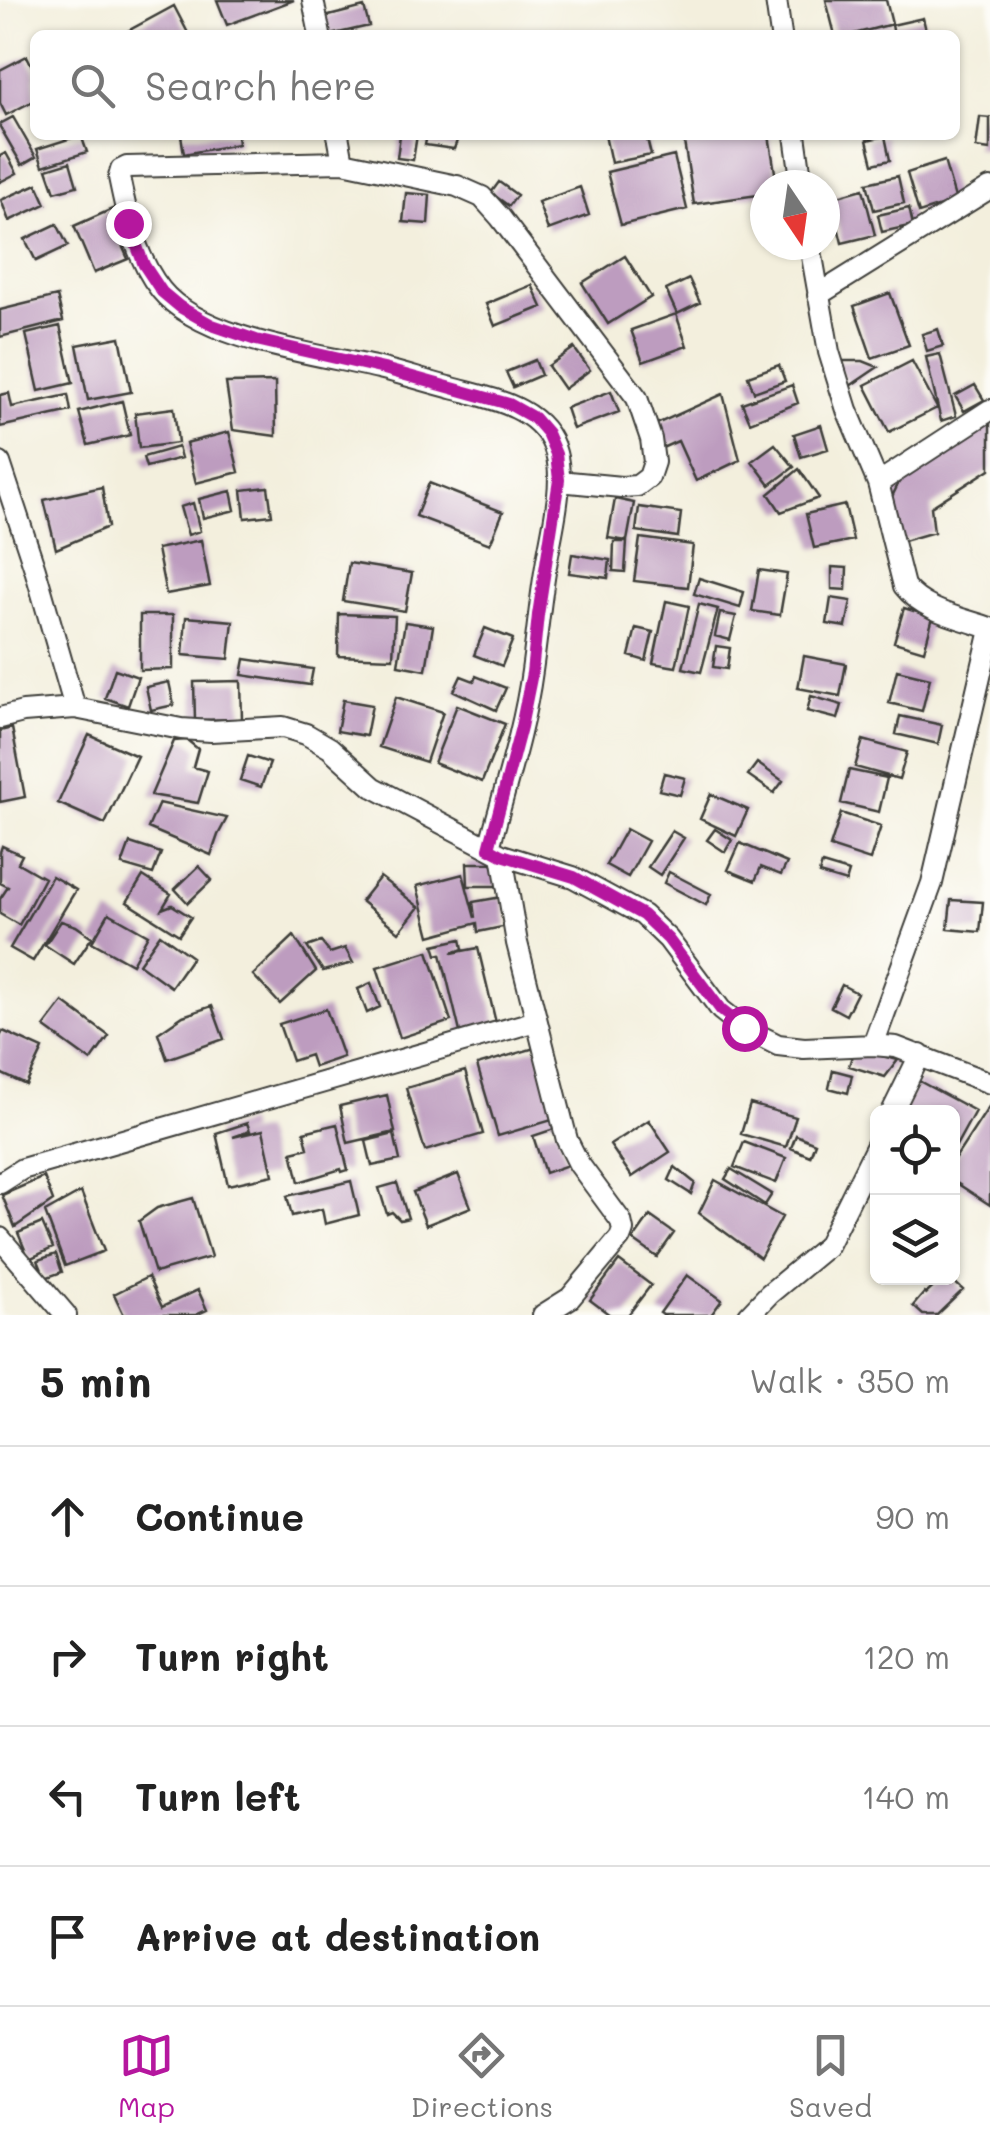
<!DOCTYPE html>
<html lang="en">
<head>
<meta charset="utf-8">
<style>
  :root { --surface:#fff; --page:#f2f2f2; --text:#222; --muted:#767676; --line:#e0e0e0; --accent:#b5179e }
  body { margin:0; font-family:Mali,sans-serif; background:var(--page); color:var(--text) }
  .controls { position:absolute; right:30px; bottom:30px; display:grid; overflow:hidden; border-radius:15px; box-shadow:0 2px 8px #0004 }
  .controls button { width:90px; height:90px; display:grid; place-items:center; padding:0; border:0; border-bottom:2px solid var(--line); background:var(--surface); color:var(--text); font:50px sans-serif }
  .compass { position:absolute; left:750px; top:170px; width:90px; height:90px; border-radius:50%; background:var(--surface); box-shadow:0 2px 8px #0004; rotate:167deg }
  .stop { position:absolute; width:30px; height:30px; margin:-22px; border:8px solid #b5179e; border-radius:50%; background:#fff }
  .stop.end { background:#b5179e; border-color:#fff; box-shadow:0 2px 10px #0008 }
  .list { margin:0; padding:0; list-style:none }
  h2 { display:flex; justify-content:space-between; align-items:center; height:130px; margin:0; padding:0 40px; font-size:42px }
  h2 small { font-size:32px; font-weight:400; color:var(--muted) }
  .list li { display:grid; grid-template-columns:65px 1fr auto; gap:30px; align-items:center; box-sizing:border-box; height:140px; padding:0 40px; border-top:2px solid var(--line) }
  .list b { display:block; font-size:38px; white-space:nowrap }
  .list em { font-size:32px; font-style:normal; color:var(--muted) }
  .icon { flex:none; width:55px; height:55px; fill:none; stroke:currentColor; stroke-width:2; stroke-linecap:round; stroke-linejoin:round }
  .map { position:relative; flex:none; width:990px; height:1315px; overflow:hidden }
  .search { position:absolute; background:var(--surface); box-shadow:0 2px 8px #0004; left:30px; right:30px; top:30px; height:110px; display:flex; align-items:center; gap:25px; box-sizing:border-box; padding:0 35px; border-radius:15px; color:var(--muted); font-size:38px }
  .sheet { height:690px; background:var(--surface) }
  nav { display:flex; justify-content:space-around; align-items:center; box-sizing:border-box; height:140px; border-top:2px solid var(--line); background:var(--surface); font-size:28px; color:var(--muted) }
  nav a { display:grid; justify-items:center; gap:5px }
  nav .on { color:var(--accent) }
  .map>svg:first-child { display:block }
  .building { fill:#bd9cbf }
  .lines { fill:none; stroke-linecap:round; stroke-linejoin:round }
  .street-casing { stroke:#3c3c39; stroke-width:24 }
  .street { stroke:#fff; stroke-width:20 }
  .route { stroke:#b5179e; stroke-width:12 }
</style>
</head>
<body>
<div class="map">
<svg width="990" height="1315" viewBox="0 0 990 1315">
  <rect width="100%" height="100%" fill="#fdfcf7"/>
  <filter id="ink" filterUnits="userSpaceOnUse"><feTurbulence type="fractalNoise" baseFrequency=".01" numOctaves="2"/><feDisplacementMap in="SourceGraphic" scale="20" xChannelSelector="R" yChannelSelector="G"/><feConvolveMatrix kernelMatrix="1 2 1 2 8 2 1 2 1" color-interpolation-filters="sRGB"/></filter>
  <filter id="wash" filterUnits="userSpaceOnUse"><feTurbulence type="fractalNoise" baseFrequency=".0048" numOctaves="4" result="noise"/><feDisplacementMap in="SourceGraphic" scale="40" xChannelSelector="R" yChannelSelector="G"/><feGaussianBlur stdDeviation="2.25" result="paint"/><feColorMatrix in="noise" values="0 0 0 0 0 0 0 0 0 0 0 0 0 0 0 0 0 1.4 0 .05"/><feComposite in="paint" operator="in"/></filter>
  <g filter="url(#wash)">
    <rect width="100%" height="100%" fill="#f3efdd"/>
    <g id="blocks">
      <path class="building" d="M217 0H294L227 25Z
        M826 0H886L892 24 850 35H835Z
        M174 6 189 35H128L126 32Z
        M364 7 369 26 330 35 325 17Z
        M923 18 927 35H894L892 25Z
        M27 56 35 72V100L6 115 0 103V70Z
        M13 117 36 157 22 165 0 127V124Z
        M980 117 990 118V150L976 148Z
        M81 135 87 152 43 166 37 149Z
        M181 135H237L238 144 184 154Z
        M400 135H417L413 160 397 158Z
        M427 135H459L454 149 425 145Z
        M605 135H646L651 155 611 163Z
        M727 135H769L777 185H765V194L694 204 684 142Z
        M885 136 890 160 873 164 867 140Z
        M6 153 17 173 0 182V156Z
        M674 156 687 209 621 225 607 172Z
        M944 161 956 201 919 213 907 173Z
        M70 162 77 186 55 192 47 169Z
        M898 176 904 203 874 210 867 183Z
        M499 182 517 195 509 206 491 193Z
        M37 184 46 204 9 221 1 200Z
        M580 187 589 215 548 230 538 202Z
        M863 189 875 235 842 243 831 198Z
        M406 193 430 195 428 224 403 222Z
        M117 207 123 223 114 227 128 259 94 273 74 226Z
        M909 208 913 225 882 232 878 215Z
        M57 224 68 246 36 261 25 239Z
        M625 256 651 297 608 324 582 283Z
        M689 279 700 303 677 314 666 290Z
        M532 285 542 307 495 326 486 304Z
        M890 293 909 345 872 358 854 306Z
        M57 296 63 321 0 337V310Z
        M676 314 687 346 643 362 631 330Z
        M60 326 73 383 39 391 26 334Z
        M938 329 943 346 927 351 922 334Z
        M120 337 131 392 88 400 77 345Z
        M574 348 590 370 564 389 548 366Z
        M940 354 956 416 941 421 926 357Z
        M535 360 541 375 513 387 506 372Z
        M834 361H863L878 367 850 386Z
        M912 361 937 408 889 432 865 385Z
        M779 365 785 381 754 392 748 376Z
        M275 382 276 436 233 430 226 383Z
        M792 385 798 403 750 422 742 403Z
        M975 385 984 400 964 411 955 396Z
        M611 391 619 412 573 429 566 408Z
        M9 393 12 407 68 395 71 411 0 427V395Z
        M723 394 740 460 696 481 678 441 662 448 652 426Z
        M122 401 130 435 88 445 79 412Z
        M174 408 178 443 139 448 135 413Z
        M990 422V469L931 507 934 532 900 542 889 503 901 478Z
        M821 425 828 449 801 457 794 434Z
        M229 432 239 472 196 483 186 443Z
        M775 444 794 467 770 485 752 461Z
        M178 447 181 458 146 467 143 457Z
        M799 469 819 498 781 512 769 494Z
        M429 483 503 512 490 544 416 516Z
        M102 487 108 527 56 549 44 500Z
        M268 487 272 515 245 518 242 490Z
        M231 491 235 510 203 518 199 499Z
        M615 499 634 503 627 541 608 538Z
        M193 503 200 531 188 535 180 507Z
        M845 505 853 540 814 548 806 514Z
        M639 507 681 513 678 537 636 531Z
        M640 538 693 545 688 587 634 581Z
        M201 540 210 586 166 594 157 549Z
        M614 542H627L625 572 613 571Z
        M572 554 610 560 608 578 569 573Z
        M349 563 412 573 405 611 343 601Z
        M832 567 847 568 846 590 832 589Z
        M759 570 787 574 780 615 752 611Z
        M699 578 744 592 740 608 694 594Z
        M831 598 851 601 846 627 827 624Z
        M666 601 689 606 676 667 653 663Z
        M699 604 718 609 701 672 683 668Z
        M904 608 933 617 924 651 894 642Z
        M720 613 736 616 730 640 715 636Z
        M339 614 395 616 393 658 338 656Z
        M140 615H173V669L140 670Z
        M186 617 233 621 229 659 183 655Z
        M405 622 433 626 426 670 398 665Z
        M485 628 513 639 502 666 474 655Z
        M636 628 653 632 646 661 629 656Z
        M716 646 730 648 727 669 713 667Z
        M804 656 846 664 840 696 798 688Z
        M245 659 313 669 310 685 242 675Z
        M115 669 138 677 128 706 105 698Z
        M897 670 930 678 922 711 889 703Z
        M461 676 474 681 476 676 506 688 496 710 454 691Z
        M241 681 242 719 195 720 194 682Z
        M169 682 174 705 151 710 146 687Z
        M811 696 842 705 838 719 807 711Z
        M396 697 443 712 426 762 379 747Z
        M343 700 372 705 366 736 337 731Z
        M457 705 505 724 482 782 434 763Z
        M900 716 942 725 938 744 896 734Z
        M12 728 25 797 0 802V731Z
        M89 735 137 756 105 824 58 803Z
        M187 740 198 749 193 767 208 771 198 803 151 795 174 741Z
        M863 740 907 752 899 779 855 767Z
        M248 756 270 763 261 787 240 780Z
        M757 763 783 781 774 793 748 775Z
        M849 770 887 778 879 812 841 803Z
        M664 773 685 778 680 795 659 790Z
        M711 794 748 810 736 836 700 819Z
        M159 803 227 818 218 835 211 855 148 828Z
        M841 813 881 826 870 860 830 847Z
        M626 829 648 841 628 877 606 865Z
        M715 829 732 840 725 852 707 840Z
        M672 831 684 838 660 875 648 867Z
        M130 843 161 853 153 874 122 865Z
        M740 843 787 863 781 875 761 867 755 881 728 870Z
        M2 846 22 855 18 863 44 878 19 925 0 914V899L8 887 0 883V852Z
        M467 863H497V886H468Z
        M822 864 849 872 846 882 819 874Z
        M199 866 212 880 188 903 175 889Z
        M669 872 711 894 706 905 664 883Z
        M463 874 475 918 473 902 502 897 507 926 478 932 477 923 430 936 417 886Z
        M52 876 76 890 33 961 10 948Z
        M143 876 171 894 162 909 172 905 191 917 179 935 127 902Z
        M380 877 419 907 399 932 361 901Z
        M951 900 983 902 980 932 948 929Z
        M109 913 148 935 132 964 92 942Z
        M61 921 76 926 92 937 74 964 45 945Z
        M160 934 192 957 171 987 139 964Z
        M294 936 316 971 280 1004 253 975Z
        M461 939 463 949 452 953 478 948 496 1023 460 1032 441 954 437 955 434 945Z
        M321 942 330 953 345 948 353 963 323 971 307 947Z
        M428 951 451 1021 400 1038 377 967Z
        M371 983 380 1007 367 1013 358 989Z
        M842 985 857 993 846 1015 831 1007Z
        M63 1002 109 1036 91 1061 44 1027Z
        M212 1006 224 1039 167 1059 158 1033 183 1016Z
        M326 1009 343 1057 314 1067 310 1055 292 1061 279 1024Z
        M3 1031 43 1049 26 1085 0 1073V1037Z
        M538 1047 559 1118 498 1136 477 1065Z
        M854 1049 898 1060 885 1077 849 1066Z
        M833 1070 852 1075 848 1093 829 1088Z
        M465 1071 483 1134 425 1151 406 1088Z
        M919 1081 975 1111 952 1153V1112H902Z
        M387 1095 395 1132 348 1143 340 1106Z
        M750 1104 796 1117 786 1147 741 1134Z
        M990 1105V1205L952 1180V1163Z
        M649 1120 670 1152 632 1177 610 1145Z
        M247 1123 250 1131 233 1137 263 1130 273 1175 228 1185 216 1133Z
        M337 1124 348 1170 342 1172 341 1169 299 1182 292 1152 308 1148 304 1132Z
        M557 1128 568 1165 545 1173 533 1136Z
        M394 1134 400 1160 372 1166 366 1141Z
        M796 1135 815 1143 810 1156 791 1148Z
        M744 1142 786 1158 776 1183 734 1167Z
        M675 1167 695 1183 691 1194 669 1180Z
        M731 1169 772 1194 765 1205 725 1179Z
        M458 1174 471 1207 426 1225 413 1192Z
        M44 1177 53 1201 15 1227 2 1195Z
        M715 1180 782 1217 760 1258 699 1213Z
        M351 1181 359 1215 325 1224 322 1209 292 1216 287 1196Z
        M397 1183 408 1218 400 1220 392 1212 387 1214 379 1188Z
        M81 1192 104 1251 65 1266 45 1212Z
        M193 1198 211 1257 155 1273 139 1221 157 1208Z
        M650 1216 674 1233 657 1257 633 1240Z
        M42 1223 53 1248 29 1259 18 1233Z
        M56 1254 62 1272 45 1278 38 1260Z
        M619 1261 651 1285 628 1315H610L590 1300Z
        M687 1275 722 1300 711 1315H663L660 1313Z
        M148 1277 162 1307 198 1290 207 1310 196 1315H124L114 1294Z
        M943 1278H950L963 1290 937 1315H923L913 1306 924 1293 926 1294Z"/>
    </g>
  </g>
  <g filter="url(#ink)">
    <use href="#blocks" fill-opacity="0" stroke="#3c3c39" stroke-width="2.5"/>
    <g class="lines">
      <g class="street-casing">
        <path id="street" d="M313 0 320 35
          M776 0 781 35
          M338 135 343 162
          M795 135 802 185
          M810 245 829 352 847 410 878 483 904 586C923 611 961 618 990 628
          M818 295 990 188
          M0 463 35 569 75 708
          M878 483 990 410
          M0 718 23 712 75 708 181 729 211 731 283 727 306 734 330 748 373 787 502 855 573 877 643 915 668 939 721 1010 744 1028 778 1045 804 1048 873 1045 896 1047 990 1083
          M489 848C504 790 524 731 532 671 537 636 540 601 546 566 551 533 565 485 556 453 544 407 492 399 452 388 428 382 404 374 379 368 318 354 201 340 161 290 135 257 127 216 119 177L121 170 127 167 343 162 457 186 482 197 500 217 637 398 651 439 654 462 649 477 637 486 621 487 559 481
          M502 855 517 943 567 1140 579 1164 621 1221 623 1230 620 1238 570 1298 543 1315
          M873 1045 932 883 990 634
          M892 1112 920 1055
          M0 1183 22 1169 536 1021
          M0 1238 66 1315
          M749 1315 769 1294 827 1246 878 1143"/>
      </g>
      <use href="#street" class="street"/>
    </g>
  </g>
  <g class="lines" filter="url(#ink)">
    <path class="route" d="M128 223 144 265 162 292 180 307 212 325 256 340 384 369 509 404 534 418 547 433 556 454 559 480 538 615 532 673 521 727 489 848 502 855 574 877 643 915 668 939 721 1010 744 1028"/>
  </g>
</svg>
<div class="controls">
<button><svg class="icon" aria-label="locate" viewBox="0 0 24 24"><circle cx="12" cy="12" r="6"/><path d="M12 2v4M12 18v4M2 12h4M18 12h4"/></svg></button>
<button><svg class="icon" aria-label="layers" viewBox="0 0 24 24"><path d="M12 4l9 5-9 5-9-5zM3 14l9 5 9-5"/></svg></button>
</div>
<svg class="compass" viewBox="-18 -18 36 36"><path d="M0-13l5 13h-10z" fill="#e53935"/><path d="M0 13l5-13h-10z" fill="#767676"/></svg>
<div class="stop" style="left:744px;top:1028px"></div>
<div class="stop end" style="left:128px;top:223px"></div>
<div class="search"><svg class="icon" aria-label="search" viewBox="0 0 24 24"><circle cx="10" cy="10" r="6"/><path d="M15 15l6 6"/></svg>Search here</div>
</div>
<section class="sheet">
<h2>5 min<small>Walk · 350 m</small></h2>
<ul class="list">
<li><svg class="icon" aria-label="ahead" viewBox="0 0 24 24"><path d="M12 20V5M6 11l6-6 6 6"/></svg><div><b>Continue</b></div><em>90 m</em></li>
<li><svg class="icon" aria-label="right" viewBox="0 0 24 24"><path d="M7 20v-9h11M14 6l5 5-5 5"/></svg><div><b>Turn right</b></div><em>120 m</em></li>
<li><svg class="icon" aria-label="left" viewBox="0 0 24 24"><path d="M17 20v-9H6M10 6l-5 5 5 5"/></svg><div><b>Turn left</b></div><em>140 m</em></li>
<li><svg class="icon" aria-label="arrive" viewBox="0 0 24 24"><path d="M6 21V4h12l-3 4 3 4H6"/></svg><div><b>Arrive at destination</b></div></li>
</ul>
</section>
<nav>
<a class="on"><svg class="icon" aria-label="map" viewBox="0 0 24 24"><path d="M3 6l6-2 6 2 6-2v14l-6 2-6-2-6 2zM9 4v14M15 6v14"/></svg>Map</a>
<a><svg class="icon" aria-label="directions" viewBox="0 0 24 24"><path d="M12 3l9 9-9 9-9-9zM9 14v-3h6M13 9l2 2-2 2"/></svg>Directions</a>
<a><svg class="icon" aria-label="saved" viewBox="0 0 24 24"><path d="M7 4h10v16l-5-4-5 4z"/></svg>Saved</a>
</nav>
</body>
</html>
